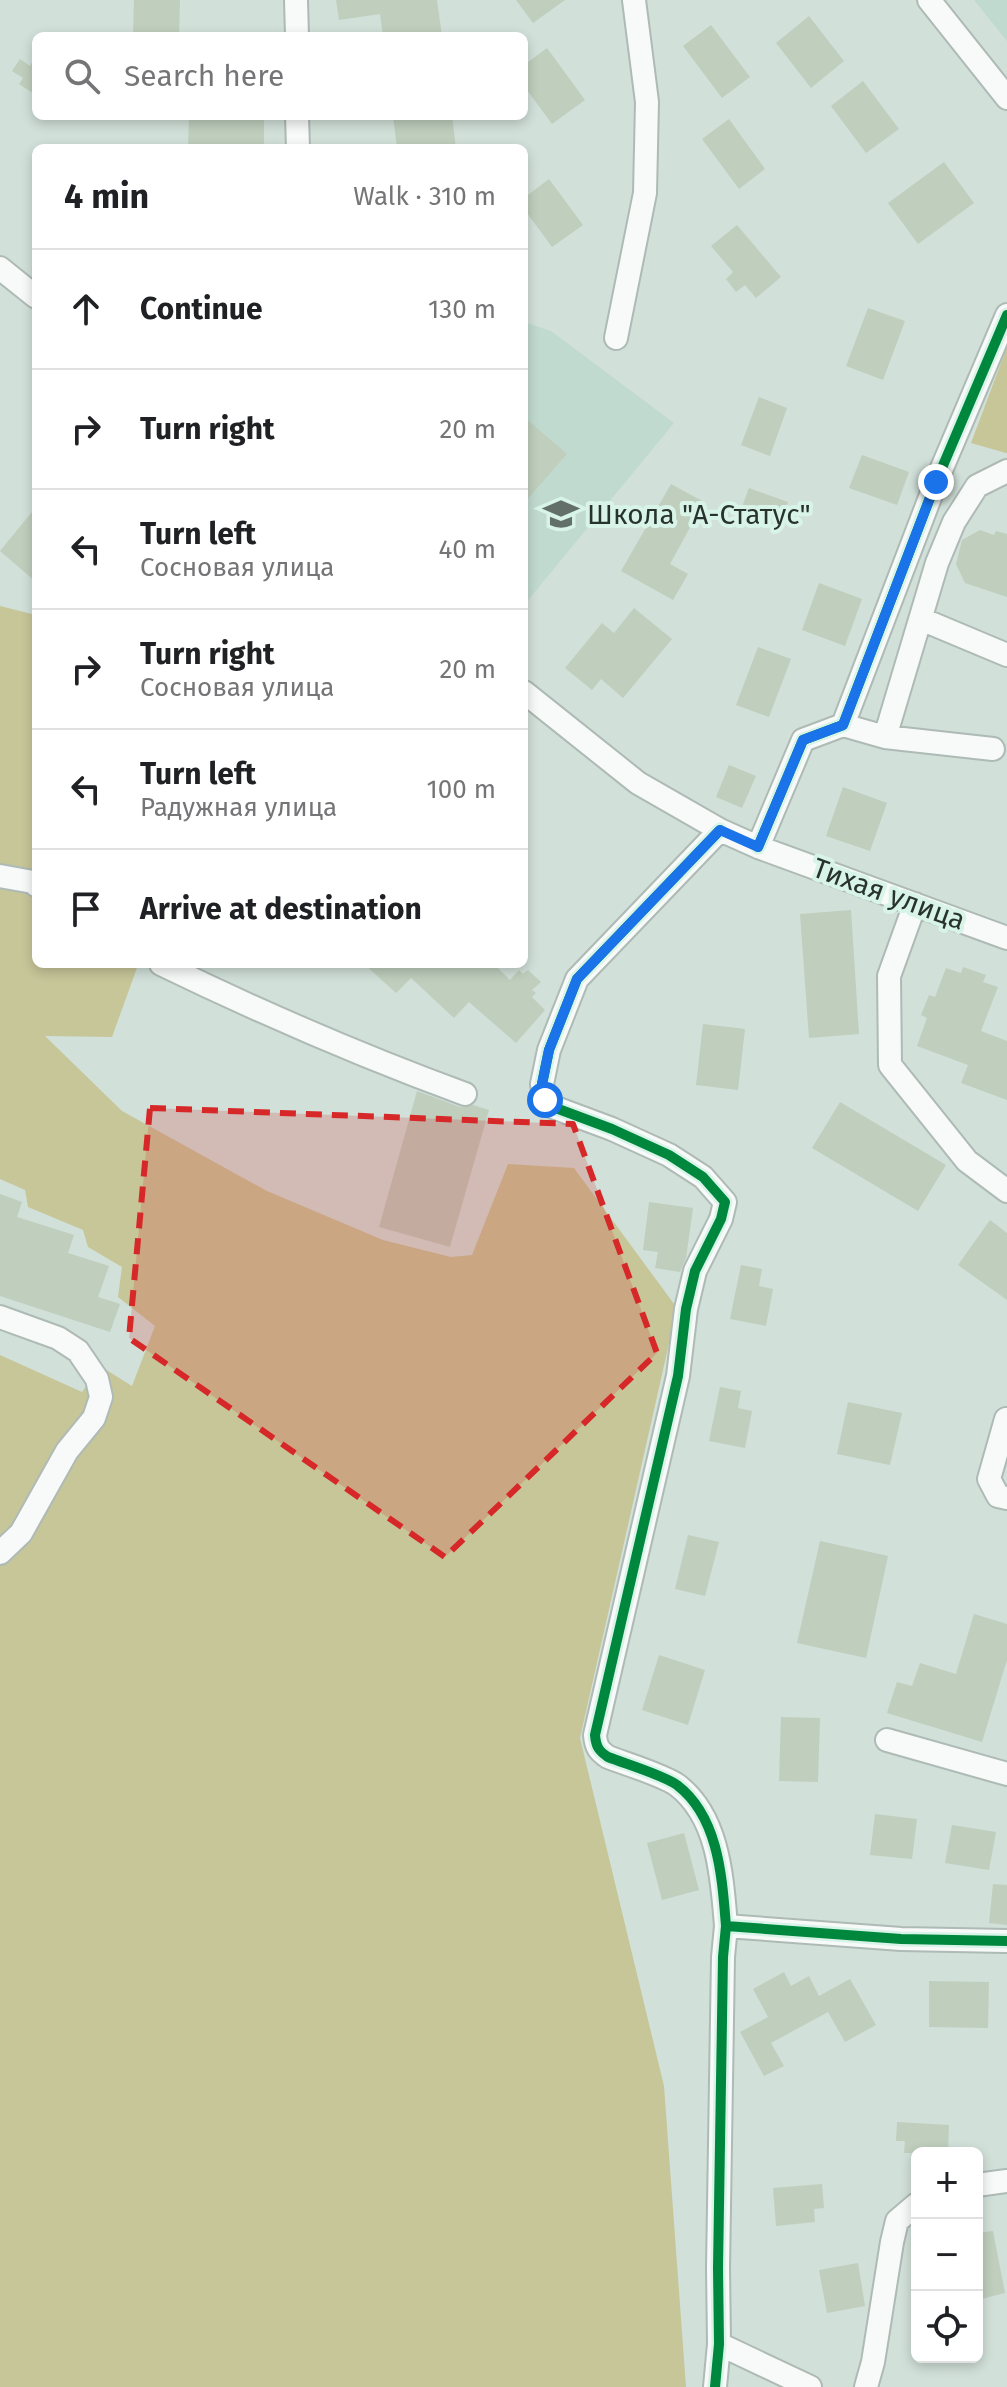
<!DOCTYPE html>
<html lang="en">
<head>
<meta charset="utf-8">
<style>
  :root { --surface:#fff; --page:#f6f6f6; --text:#202124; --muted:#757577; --line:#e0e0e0 }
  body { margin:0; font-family:"Fira Sans",sans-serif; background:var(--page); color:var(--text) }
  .controls { position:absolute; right:24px; bottom:24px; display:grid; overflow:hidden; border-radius:12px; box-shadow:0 4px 12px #0003 }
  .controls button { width:72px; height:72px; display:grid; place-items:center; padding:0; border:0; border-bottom:2px solid var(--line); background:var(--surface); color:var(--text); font:40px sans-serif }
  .stop { position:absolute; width:24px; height:24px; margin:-18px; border:6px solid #1a73e8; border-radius:50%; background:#fff }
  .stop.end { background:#1a73e8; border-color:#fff; box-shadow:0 2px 8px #0008 }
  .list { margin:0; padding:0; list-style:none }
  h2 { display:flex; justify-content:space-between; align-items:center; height:104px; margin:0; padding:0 32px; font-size:34px }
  h2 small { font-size:26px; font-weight:400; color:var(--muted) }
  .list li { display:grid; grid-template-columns:52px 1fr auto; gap:24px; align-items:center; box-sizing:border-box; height:120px; padding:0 32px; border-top:2px solid var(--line) }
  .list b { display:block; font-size:30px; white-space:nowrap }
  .list p { margin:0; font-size:26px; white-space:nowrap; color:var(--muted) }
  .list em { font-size:26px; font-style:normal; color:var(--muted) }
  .icon { flex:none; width:44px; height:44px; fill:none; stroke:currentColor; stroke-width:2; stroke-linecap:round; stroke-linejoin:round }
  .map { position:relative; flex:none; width:1007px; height:2387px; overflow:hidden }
  .search { position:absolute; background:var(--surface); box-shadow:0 4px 12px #0003; left:32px; top:32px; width:496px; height:88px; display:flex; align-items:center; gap:20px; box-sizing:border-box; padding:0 28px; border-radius:12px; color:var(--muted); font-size:30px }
  .panel { position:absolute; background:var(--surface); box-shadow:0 4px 12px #0003; left:32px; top:144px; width:496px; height:824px; border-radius:12px }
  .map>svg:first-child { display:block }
  .built { fill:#c1dacf }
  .forest { fill:#c7c699 }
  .building { fill:#bfcebd }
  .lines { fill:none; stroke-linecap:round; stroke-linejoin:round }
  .minor-casing { stroke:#aebab5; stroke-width:26 }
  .minor { stroke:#f8faf9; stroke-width:22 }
  .cycleway-casing { stroke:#d8f3e8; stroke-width:15 }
  .cycleway { stroke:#00873e; stroke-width:10 }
  .route { stroke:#1a73e8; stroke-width:10 }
  .marked { fill:#d62828; fill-opacity:0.2; stroke:#d62828; stroke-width:6; stroke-dasharray:16 10; stroke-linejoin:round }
  .labels { text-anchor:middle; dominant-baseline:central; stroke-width:8; stroke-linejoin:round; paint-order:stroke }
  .poi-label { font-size:28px; fill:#28332e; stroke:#d8f3e8; text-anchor:start }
  .street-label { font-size:28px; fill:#28332e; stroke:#d8f3e8 }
</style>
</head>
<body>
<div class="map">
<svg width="1007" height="2387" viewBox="0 0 1007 2387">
  <rect width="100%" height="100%" fill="#d1e0d9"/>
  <path class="built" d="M974 0H1007V41Z
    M524 322 551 331 674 423 524 605Z"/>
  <path class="forest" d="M1007 347V453H1006L971 443Z
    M0 606 36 615V964L138 965 112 1037 45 1036 122 1111 267 1191 383 1240 451 1257 472 1255 508 1164 574 1168 677 1308 580 1738 664 2086 686 2387H0V1355L82 1392 100 1366 132 1386 155 1326 118 1297 122 1267 88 1247 83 1230 28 1207 25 1190 0 1179Z"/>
  <path class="building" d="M134 0H180L179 36H133Z
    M336 0H437L442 36H383L380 14 339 20Z
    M516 0H565L533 23Z
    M809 16 844 61 811 88 776 43Z
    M711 25 750 77 722 98 683 46Z
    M547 48 585 100 552 124 524 86V65Z
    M36 56V95L19 84 23 78 12 71 20 59 30 66Z
    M863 81 899 129 866 153 831 106Z
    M189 116 264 118V148H188Z
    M393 116H452L456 148H397Z
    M729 119 765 169 739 189 702 139Z
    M944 162 974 203 918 244 888 203Z
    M549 179 583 225 552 247 524 209V198Z
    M737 225 781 277 756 298 745 285 736 292 726 279 733 272 711 246Z
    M868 308 905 321 883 380 846 366Z
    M759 397 787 408 770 456 741 445Z
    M524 417 567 454 524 503Z
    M862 455 909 472 897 505 849 488Z
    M671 484 704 502 670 564 688 574 673 600 621 571Z
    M749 488 788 502 780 521 742 507Z
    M36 507V582L0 551Z
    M980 530 994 535 996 531 1007 534V597L965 583 956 564 962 540Z
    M819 583 862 599 845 646 802 630Z
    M634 608 672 639 623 698 601 679 592 690 565 668 602 623 614 633Z
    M758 647 791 659 769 717 736 705Z
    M729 765 756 776 742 808 716 797Z
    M843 787 887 803 870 851 826 836Z
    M851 910 859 1034 809 1038 800 914Z
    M364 964H494L510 980 519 970 523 974 528 970 541 982 532 990 536 993 532 997 545 1010 516 1043 469 1002 454 1018 411 978 396 993Z
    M963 967 986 975 983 982 998 987 981 1031 1007 1041V1100L961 1083 968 1065 917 1046 927 1018 921 1015 929 995 935 997 946 968 961 973Z
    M703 1024 745 1029 738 1090 696 1085Z
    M417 1091 460 1107 473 1105 489 1110 450 1247 379 1227Z
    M840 1102 946 1165 918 1211 812 1148Z
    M0 1194 22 1202 17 1217 74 1235 68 1253 109 1266 98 1297 120 1304 110 1332 0 1296Z
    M649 1202 693 1208 686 1258 680 1272 655 1268 658 1252 643 1250Z
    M990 1220 1007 1233V1300L958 1265Z
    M741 1265 762 1269 759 1286 773 1289 766 1326 730 1319Z
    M720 1387 741 1391 738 1408 752 1411 745 1448 709 1441Z
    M848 1402 902 1413 890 1465 837 1454Z
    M688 1535 719 1542 705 1596 675 1589Z
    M820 1541 888 1556 866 1658 797 1643Z
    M974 1614 1007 1624V1660L982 1742 887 1713 897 1682 912 1686 920 1663 956 1674Z
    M659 1655 705 1670 688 1725 642 1710Z
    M781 1717 820 1718 818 1782 779 1781Z
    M875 1814 917 1819 912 1859 870 1855Z
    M952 1825 996 1832 989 1870 945 1863Z
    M684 1833 699 1890 662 1900 647 1843Z
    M993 1884 1007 1885V1925L989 1923Z
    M784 1972 791 1986 809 1976 819 1996 850 1979 876 2025 845 2042 828 2012 771 2043 784 2066 764 2076 740 2032 768 2017 753 1989Z
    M929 1981 989 1982 988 2028 929 2027Z
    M897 2122 949 2125 948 2153H904L905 2141H896Z
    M822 2184 824 2208 814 2209 815 2222 776 2226 773 2188Z
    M993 2231 1005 2293 977 2300V2233Z
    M858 2263 865 2306 827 2313 819 2270Z"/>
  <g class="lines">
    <g class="minor-casing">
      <path id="minor" d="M296 0 297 36
        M929 0 1007 98
        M297 116 298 148
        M0 268 36 297
        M616 338 645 193 647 102 634 0
        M921 619 1007 655
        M524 692 638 783 720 830 758 847 1007 938
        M843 725 936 482 1007 315
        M843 725 885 737 993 749
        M885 737 937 563 954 522 977 486 1007 471
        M720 830 577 979 549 1050 542 1084 545 1100 553 1107 612 1129 669 1155 703 1177 725 1202 721 1219 695 1271 686 1309 678 1376 595 1735C596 1747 599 1751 608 1757 626 1764 663 1775 677 1785 719 1817 722 1878 726 1926
        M758 847 803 740 843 725
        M0 876 33 882 36 885
        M915 904 889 976 890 1065 967 1161 1007 1191
        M161 964C260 1012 361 1056 465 1094
        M0 1317 58 1338 78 1351 97 1379 101 1397 94 1418 67 1451 21 1533 0 1553
        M1006 1419 989 1479 998 1496 1007 1498
        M887 1740 1007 1774
        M977 2185 1007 2181
        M719 2344 810 2387
        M715 2387 719 2344 718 2268 723 1957 726 1926 901 1939 1007 1941
        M866 2387 873 2362 892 2242 897 2221 917 2204"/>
    </g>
    <use href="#minor" class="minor"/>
    <g class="cycleway-casing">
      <path id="cycleway" d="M720 830 577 979 549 1050 542 1084 545 1100 553 1107 612 1129 669 1155 703 1177 725 1202 721 1219 695 1271 686 1309 678 1376 595 1735C596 1747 599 1751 608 1757 626 1764 663 1775 677 1785 719 1817 722 1878 726 1926
        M758 847 803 740 843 725 936 482 1007 315
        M715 2387 719 2344 718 2268 723 1957 726 1926 901 1939 1007 1941"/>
    </g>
    <use href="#cycleway" class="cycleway"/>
  </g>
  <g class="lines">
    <path class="route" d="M545 1100 542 1084 549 1050 577 979 720 830 758 847 803 740 843 725 936 482"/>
  </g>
  <path class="marked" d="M150 1108 573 1124 657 1353 445 1557 129 1338Z"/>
  <defs>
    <g id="school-bare" transform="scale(2.76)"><path d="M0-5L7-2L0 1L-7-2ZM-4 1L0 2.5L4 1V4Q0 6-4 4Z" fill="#63706a" stroke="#d8f3e8" stroke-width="2.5" paint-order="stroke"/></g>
  </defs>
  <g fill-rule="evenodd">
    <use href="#school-bare" x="561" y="514"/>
  </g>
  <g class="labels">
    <g class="poi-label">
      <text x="587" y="514">Школа "А-Статус"</text>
    </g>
    <g class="street-label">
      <text transform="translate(889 894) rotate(20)">Тихая улица</text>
    </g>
  </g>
</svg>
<div class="controls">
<button>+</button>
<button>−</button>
<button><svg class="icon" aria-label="locate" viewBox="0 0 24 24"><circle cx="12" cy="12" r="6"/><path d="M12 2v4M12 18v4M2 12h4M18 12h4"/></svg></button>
</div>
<div class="stop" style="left:545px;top:1100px"></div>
<div class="stop end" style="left:936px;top:482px"></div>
<div class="search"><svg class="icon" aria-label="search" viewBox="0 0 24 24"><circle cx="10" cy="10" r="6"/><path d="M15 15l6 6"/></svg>Search here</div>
<section class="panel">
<h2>4 min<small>Walk · 310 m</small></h2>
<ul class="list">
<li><svg class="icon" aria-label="ahead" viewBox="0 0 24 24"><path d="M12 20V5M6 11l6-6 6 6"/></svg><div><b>Continue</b></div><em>130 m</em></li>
<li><svg class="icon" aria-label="right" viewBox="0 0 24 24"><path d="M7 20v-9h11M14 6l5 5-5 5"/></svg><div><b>Turn right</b></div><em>20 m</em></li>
<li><svg class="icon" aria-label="left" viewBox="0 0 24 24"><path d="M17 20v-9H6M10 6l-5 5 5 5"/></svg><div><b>Turn left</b><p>Сосновая улица</p></div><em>40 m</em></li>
<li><svg class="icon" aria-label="right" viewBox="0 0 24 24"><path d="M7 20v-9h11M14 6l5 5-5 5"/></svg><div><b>Turn right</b><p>Сосновая улица</p></div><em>20 m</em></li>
<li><svg class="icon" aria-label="left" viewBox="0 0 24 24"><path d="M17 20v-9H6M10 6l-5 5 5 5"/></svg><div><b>Turn left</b><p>Радужная улица</p></div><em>100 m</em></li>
<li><svg class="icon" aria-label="arrive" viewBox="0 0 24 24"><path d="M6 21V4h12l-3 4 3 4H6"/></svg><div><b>Arrive at destination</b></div></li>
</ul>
</section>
</div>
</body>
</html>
